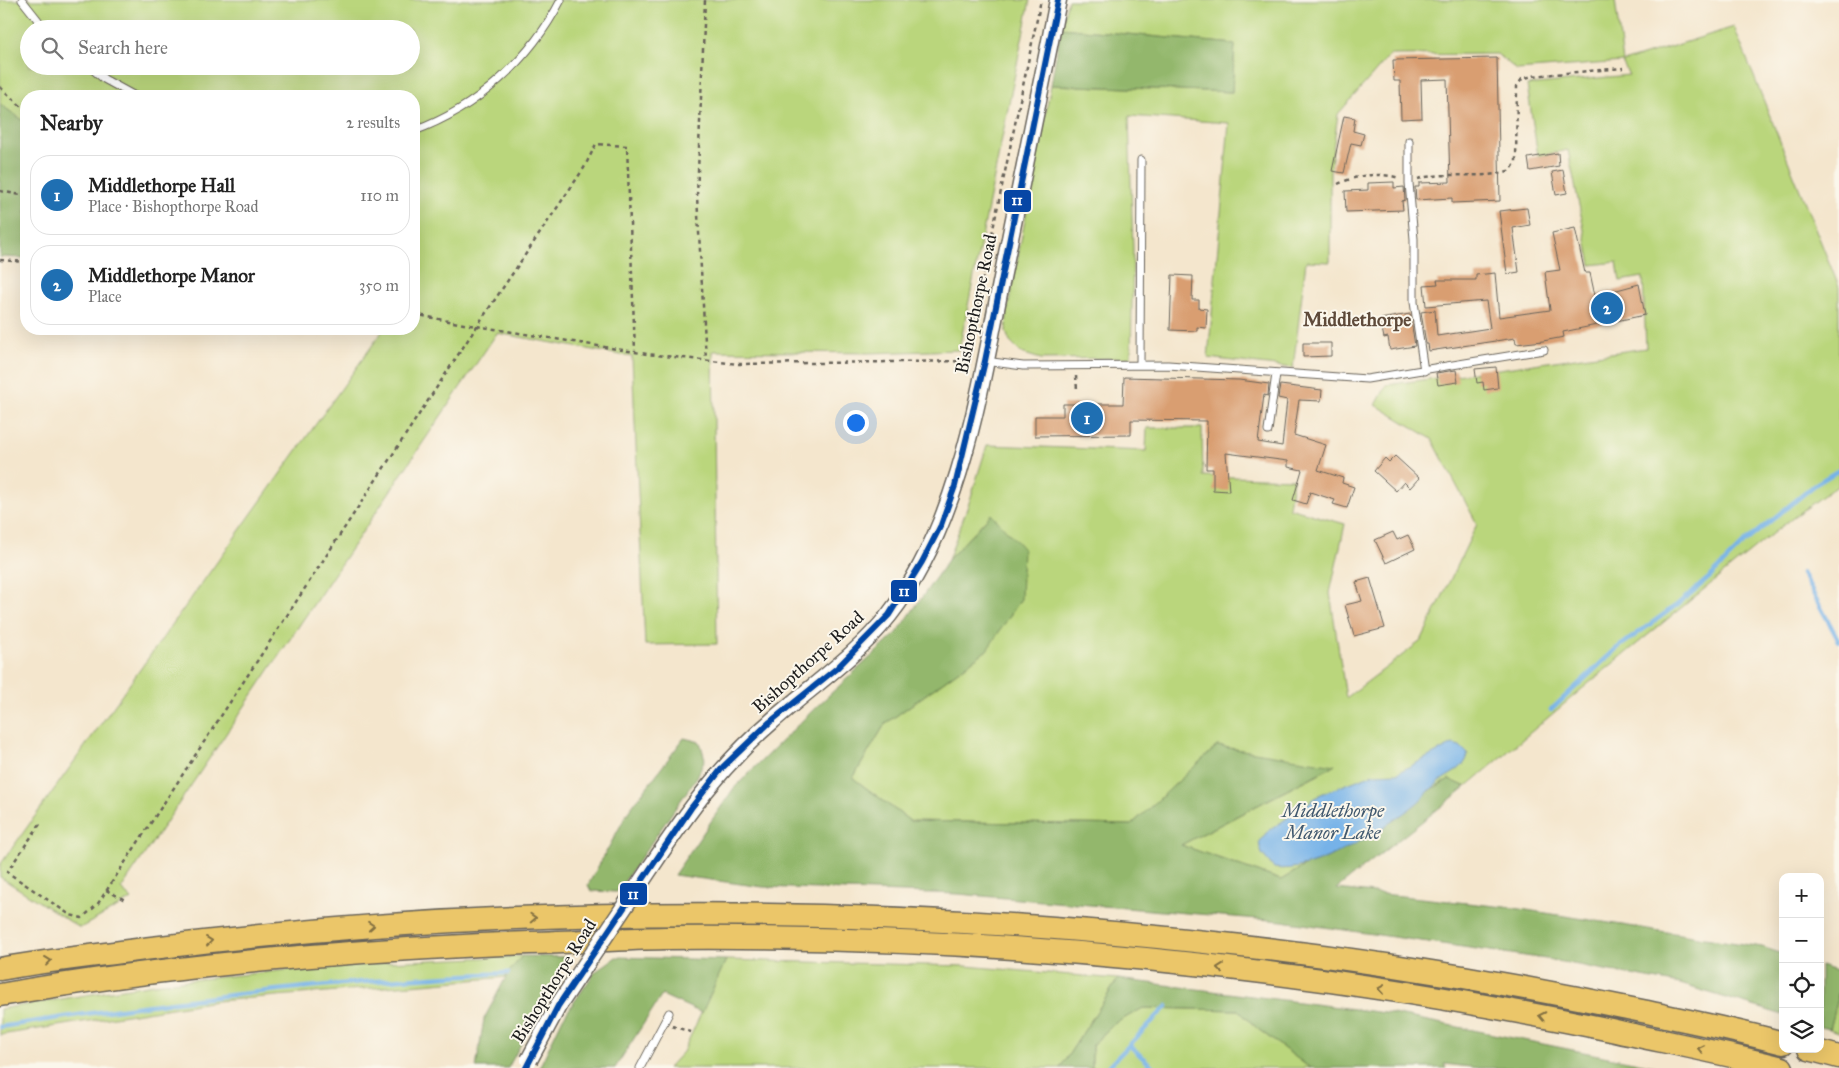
<!DOCTYPE html>
<html lang="en">
<head>
<meta charset="utf-8">
<style>
  :root { --surface:#fff; --page:#f2f2f2; --text:#222; --muted:#767676; --line:#e0e0e0; --accent:#1f6fb2 }
  body { margin:0; font-family:"IM FELL Great Primer",serif; background:var(--page); color:var(--text) }
  .controls { position:absolute; right:15px; bottom:15px; display:grid; overflow:hidden; border-radius:10px; box-shadow:0 5px 20px #0002 }
  .controls button { width:45px; height:45px; display:grid; place-items:center; padding:0; border:0; border-bottom:1px solid var(--line); background:var(--surface); color:var(--text); font:25px sans-serif }
  .you { position:absolute; left:855px; top:422px; width:18px; height:18px; margin:-12px; border:4px solid #fff; border-radius:50%; background:#1a73e8; box-shadow:0 0 0 8px #1a73e833 }
  .badge { display:grid; place-items:center; width:32px; height:32px; border-radius:50%; background:var(--accent); color:#fff; font-size:16px; font-weight:700 }
  .pin { position:absolute; translate:-50% -50%; border:2px solid #fff; box-shadow:0 1px 5px #0006 }
  .list { margin:0; padding:0; list-style:none }
  h2 { display:flex; justify-content:space-between; align-items:center; height:65px; margin:0; padding:0 20px; font-size:21px }
  h2 small { font-size:16px; font-weight:400; color:var(--muted) }
  .list li { display:grid; grid-template-columns:32px 1fr auto; gap:15px; align-items:center; box-sizing:border-box; height:80px; margin:0 10px 10px; padding:0 10px; border:1px solid var(--line); border-radius:20px }
  .list b { display:block; font-size:19px; white-space:nowrap }
  .list p { margin:0; font-size:16px; white-space:nowrap; color:var(--muted) }
  .list em { font-size:16px; font-style:normal; color:var(--muted) }
  .icon { flex:none; width:28px; height:28px; fill:none; stroke:currentColor; stroke-width:2; stroke-linecap:round; stroke-linejoin:round }
  .map { position:relative; flex:none; width:1839px; height:1068px; overflow:hidden }
  .search { position:absolute; background:var(--surface); box-shadow:0 5px 20px #0002; left:20px; top:20px; width:400px; height:55px; display:flex; align-items:center; gap:12px; box-sizing:border-box; padding:0 18px; border-radius:28px; color:var(--muted); font-size:19px }
  .panel { position:absolute; background:var(--surface); box-shadow:0 5px 20px #0002; left:20px; top:90px; width:400px; height:245px; border-radius:20px }
  .map>svg:first-child { display:block }
  .green { fill:#bad67c; stroke:#6b794c; fill-rule:evenodd }
  .forest { fill:#93b76c; stroke:#586a44 }
  .water { fill:#76b2e8; stroke:#496782 }
  .lines { fill:none; stroke-linecap:round; stroke-linejoin:round }
  .stream { stroke:#76b2e8; stroke-width:4.5 }
  .building { fill:#d99e71 }
  .service-casing { stroke:#68635a; stroke-width:9 }
  .tertiary-casing { stroke:#68635a; stroke-width:19 }
  .trunk-casing { stroke:#68635a; stroke-width:25 }
  .path { stroke:#68635a; stroke-width:2.5; stroke-dasharray:4 4; stroke-linecap:butt }
  .service { stroke:#fff; stroke-width:7 }
  .tertiary { stroke:#fff; stroke-width:16 }
  .trunk { stroke:#ebc669; stroke-width:22 }
  .tertiary-bridge-casing { stroke:#68635a; stroke-width:19; stroke-linecap:butt }
  .tertiary-bridge { stroke:#fff; stroke-width:16 }
  .bus-1-casing { stroke:#fbf7ec; stroke-width:10 }
  .bus-1 { stroke:#0646a5; stroke-width:6 }
  .oneway { stroke:#847142 }
  .labels { text-anchor:middle; dominant-baseline:central; stroke-width:4; stroke-linejoin:round; paint-order:stroke }
  .street-label { font-size:18px; fill:#1c1c1c; stroke:#fbf7ec }
  .neighbourhood-label { font-size:19px; font-weight:bold; fill:#5e4a3a; stroke:#fbf7ec }
  .water-label { font-size:19px; font-style:italic; fill:#40586e; stroke:#fbf7ec }
  .line-badge { stroke:#fbf7ec; stroke-width:2 }
  .badge-label { font-size:14px; text-anchor:middle; font-weight:bold; fill:#fff }
</style>
</head>
<body>
<div class="map">
<svg width="1839" height="1068" viewBox="0 0 1839 1068">
  <rect width="100%" height="100%" fill="#fbf7ec"/>
  <filter id="ink" filterUnits="userSpaceOnUse"><feTurbulence type="fractalNoise" baseFrequency=".02" numOctaves="2"/><feDisplacementMap in="SourceGraphic" scale="10" xChannelSelector="R" yChannelSelector="G"/><feConvolveMatrix kernelMatrix="1 2 1 2 8 2 1 2 1" color-interpolation-filters="sRGB"/></filter>
  <filter id="wash" filterUnits="userSpaceOnUse"><feTurbulence type="fractalNoise" baseFrequency=".0096" numOctaves="4" result="noise"/><feDisplacementMap in="SourceGraphic" scale="20" xChannelSelector="R" yChannelSelector="G"/><feGaussianBlur stdDeviation="1.12" result="paint"/><feColorMatrix in="noise" values="0 0 0 0 0 0 0 0 0 0 0 0 0 0 0 0 0 1.4 0 .05"/><feComposite in="paint" operator="in"/></filter>
  <g filter="url(#wash)">
    <rect width="100%" height="100%" fill="#f4e6cd"/>
    <path class="green" d="M0 0H1030L959 350 869 353 713 351 717 644 645 645 632 357 497 333 121 889 132 899 80 928 0 877V865L384 329H414V96H26V123L0 104ZM29 29H411V66H29Z
      M1068 0H1615L1623 62 1734 27 1839 287V484L1778 529 1589 683 1466 787 1449 779 1281 880 1181 845 1334 766 1217 746 1131 825 910 821 853 778 885 724 987 650 991 514 948 560 970 500 987 445 1146 451 1147 428H1202L1203 476 1293 479 1289 508 1345 524 1330 593 1346 698 1421 641 1477 524 1432 439 1376 405 1387 385 1646 348 1643 277 1620 281 1617 262 1591 265 1568 150 1538 156 1527 85 1629 75 1622 62 1517 70 1497 54 1390 55 1338 114 1330 171V262L1306 261 1293 368 1208 358 1229 123 1129 116 1133 250 1131 358 1041 359 1021 353 1010 342 1006 332 1007 313 1051 85 1232 92 1235 44 1061 28Z
      M522 956 507 977 216 1001 0 1035V1009L154 984 343 964Z
      M726 960 965 966 1118 979 1060 1068H668L683 1052Z
      M1839 991V1032L1829 1029Z
      M1143 1008 1238 1010 1258 1029 1310 1068H1092V1045L1114 1024Z"/>
    <path class="forest" d="M1061 28 1235 44 1232 92 1051 85Z
      M0 104 26 123V258L0 257Z
      M991 514 1023 548 1021 599 987 650 885 724 853 778 910 821 1131 825 1217 746 1335 765 1181 845 1281 880 1449 779 1466 787 1336 889 1514 908 1762 947 1783 954V1015L1680 984 1546 959 1282 921 958 894 763 887 674 875 734 788 815 708 897 633 948 560Z
      M684 738 700 742 705 759 697 777 617 892 591 891 588 885 628 812Z
      M522 956 568 957 508 1068H476L484 1019 508 973Z
      M616 957 726 960 702 1013 662 995 615 1068H539L563 1018 595 972Z
      M1820 966 1839 972V991L1829 1029 1820 1027Z
      M1118 979 1393 1014 1663 1068H1479L1444 1064 1446 1068H1310L1258 1029 1238 1010 1143 1008 1114 1024 1092 1045V1068H1060Z"/>
    <path class="water" d="M1453 744 1460 746 1468 754C1466 769 1449 774 1439 782 1429 790 1421 801 1411 808 1380 831 1312 875 1274 868L1262 854 1259 843 1266 833 1321 794 1373 774 1397 773Z"/>
    <g class="lines">
      <path class="stream" d="M1802 573 1839 641
        M1551 710 1616 649 1678 604 1710 577 1746 541 1816 484 1839 470
        M0 1027C168 1000 337 980 508 973
        M1129 1045 1153 1067
        M1107 1068 1167 1006"/>
    </g>
    <g id="blocks">
      <path class="building" d="M1497 58 1500 201 1452 203V198L1416 200 1415 187H1419V183L1450 182 1447 79 1421 80 1422 118 1401 119 1400 81H1394L1393 60Z
        M1344 116 1355 118 1353 131 1364 134 1361 145 1351 143 1344 173 1332 171Z
        M1558 153 1559 166 1530 171 1528 158Z
        M1563 170 1567 193 1556 195 1552 172Z
        M1394 182V188L1404 187 1405 200 1402 201 1403 210 1346 212 1345 191 1368 190V183Z
        M1527 208 1530 225 1513 228 1519 272 1507 274 1499 211Z
        M1575 228 1585 273H1590L1595 296 1639 284 1645 315 1563 332 1564 337 1543 341 1516 344 1515 338 1429 351 1428 344H1426L1421 312 1435 310 1437 336 1490 328 1486 301 1426 306 1424 285 1438 284 1437 280H1476V275L1495 273 1499 317 1550 310 1545 272 1560 270 1552 233Z
        M1172 275 1193 276 1192 300H1199V308L1207 309 1206 328 1197 327V331L1170 330Z
        M1410 314 1415 346 1390 350 1388 337 1384 338 1380 319Z
        M1303 343H1331V356L1303 357Z
        M1496 367 1498 388 1484 390 1483 382 1477 383 1475 369Z
        M1456 370 1458 382 1438 385 1436 373Z
        M1124 377 1239 380 1269 384 1268 396 1264 395 1258 442 1282 446 1287 400 1278 398 1280 385 1322 390 1321 401 1299 400 1294 435 1326 445 1318 470 1343 478 1342 483 1354 487 1347 508 1333 504 1335 500 1310 492 1306 504 1293 500 1302 470 1288 467V461L1226 453 1229 491 1213 490V469H1206L1207 421 1131 420V435L1035 436V416H1063V404H1123Z
        M1395 456 1419 478 1410 488 1404 482 1396 491 1374 471 1385 458 1389 462Z
        M1393 532 1397 540 1408 535 1415 549 1386 563 1375 540Z
        M1370 578 1385 628 1354 636 1345 605 1362 601 1356 582Z"/>
    </g>
  </g>
  <g filter="url(#ink)">
    <use href="#blocks" fill-opacity="0" stroke="#68635a" stroke-width="1"/>
    <g class="lines">
      <g class="service-casing">
        <path id="service" d="M22 0 45 29
          M89 66 104 79 135 96
          M414 131C477 108 530 60 561 0
          M1409 141V183L1414 239V302L1424 371
          M985 361 1023 366 1168 365 1367 379 1544 350
          M1140 365 1141 160
          M1268 431 1276 374
          M640 1068 669 1013"/>
      </g>
      <g class="tertiary-casing">
        <path id="tertiary" d="M651 867C687 813 721 765 771 722 810 687 856 657 889 615 960 525 980 389 1002 278 1021 186 1040 93 1058 0"/>
      </g>
      <g class="trunk-casing">
        <path id="trunk" d="M0 969C50 960 101 955 152 948 505 904 861 904 1214 943 1358 958 1500 981 1642 1011 1689 1021 1736 1030 1783 1043
          M0 995C175 964 353 950 529 943 574 942 620 939 665 938 980 935 1297 965 1606 1029 1665 1042 1724 1053 1782 1068
          M1809 1049 1839 1057"/>
      </g>
      <path class="path" d="M705 0 697 196 706 360
        M0 87 26 111
        M1418 179C1448 170 1481 181 1511 170L1516 162 1517 86 1522 79 1532 76 1623 68
        M1338 184C1356 175 1380 172 1399 178
        M0 191 26 196
        M0 260 26 262
        M414 314 458 323 647 354 738 364 971 361
        M971 352V334L1041 0
        M1076 376 1077 390
        M40 824 7 872 70 915 82 918 97 905 477 326 584 168 596 144 627 146 635 351
        M106 890 127 901
        M672 1026 694 1033"/>
      <use href="#service" class="service"/>
      <use href="#tertiary" class="tertiary"/>
      <use href="#trunk" class="trunk"/>
      <g class="tertiary-bridge-casing">
        <path id="tertiary-bridge" d="M529 1060 558 1006 651 867"/>
      </g>
      <use href="#tertiary-bridge" class="tertiary-bridge"/>
      <g class="bus-1-casing">
        <path id="bus-1" d="M526 1068 558 1006 691 808 723 767 770 722 837 668 889 615 922 562 941 525 955 486 985 361 1058 0"/>
      </g>
      <use href="#bus-1" class="bus-1"/>
    </g>
    <defs><path id="oneway-chevron" d="M-2-3.5L2.5 0L-2 3.5" fill="none" stroke-width="1.6" stroke-linecap="round" stroke-linejoin="round" transform="scale(1.25)"/></defs>
    <g class="oneway">
      <use href="#oneway-chevron" transform="translate(533 918) rotate(-2)"/>
      <use href="#oneway-chevron" transform="translate(371 926) rotate(-5)"/>
      <use href="#oneway-chevron" transform="translate(209 941) rotate(-7)"/>
      <use href="#oneway-chevron" transform="translate(48 961) rotate(-7)"/>
      <use href="#oneway-chevron" transform="translate(1220 968) rotate(-174)"/>
      <use href="#oneway-chevron" transform="translate(1381 989) rotate(-171)"/>
      <use href="#oneway-chevron" transform="translate(1542 1016) rotate(-168)"/>
      <use href="#oneway-chevron" transform="translate(1701 1049) rotate(-168)"/>
    </g>
  </g>
  <g class="labels">
    <g class="street-label">
      <text transform="translate(976 304) rotate(-78)">Bishopthorpe Road</text>
      <text transform="translate(808 662) rotate(-42)">Bishopthorpe Road</text>
      <text transform="translate(554 981) rotate(-58)">Bishopthorpe Road</text>
    </g>
    <g class="neighbourhood-label">
      <text x="1357" y="319">Middlethorpe</text>
    </g>
    <g class="water-label">
      <text x="1333" y="810">Middlethorpe<tspan x="1333" dy="22">Manor Lake</tspan></text>
    </g>
  </g>
  <g class="line-badge">
    <rect x="1003" y="189" width="29" height="24" rx="5" fill="#0646a5"/>
    <rect x="890" y="579" width="28" height="24" rx="5" fill="#0646a5"/>
    <rect x="619" y="882" width="29" height="24" rx="5" fill="#0646a5"/>
  </g>
  <g class="badge-label">
    <text x="1017" y="205">11</text>
    <text x="904" y="596">11</text>
    <text x="633" y="899">11</text>
  </g>
</svg>
<div class="controls">
<button>+</button>
<button>−</button>
<button><svg class="icon" aria-label="locate" viewBox="0 0 24 24"><circle cx="12" cy="12" r="6"/><path d="M12 2v4M12 18v4M2 12h4M18 12h4"/></svg></button>
<button><svg class="icon" aria-label="layers" viewBox="0 0 24 24"><path d="M12 4l9 5-9 5-9-5zM3 14l9 5 9-5"/></svg></button>
</div>
<div class="you"></div>
<div class="pin badge" style="left:1087px;top:418px">1</div>
<div class="pin badge" style="left:1607px;top:308px">2</div>
<div class="search"><svg class="icon" aria-label="search" viewBox="0 0 24 24"><circle cx="10" cy="10" r="6"/><path d="M15 15l6 6"/></svg>Search here</div>
<section class="panel">
<h2>Nearby<small>2 results</small></h2>
<ul class="list">
<li><span class="badge">1</span><div><b>Middlethorpe Hall</b><p>Place · Bishopthorpe Road</p></div><em>110 m</em></li>
<li><span class="badge">2</span><div><b>Middlethorpe Manor</b><p>Place</p></div><em>350 m</em></li>
</ul>
</section>
</div>
</body>
</html>
